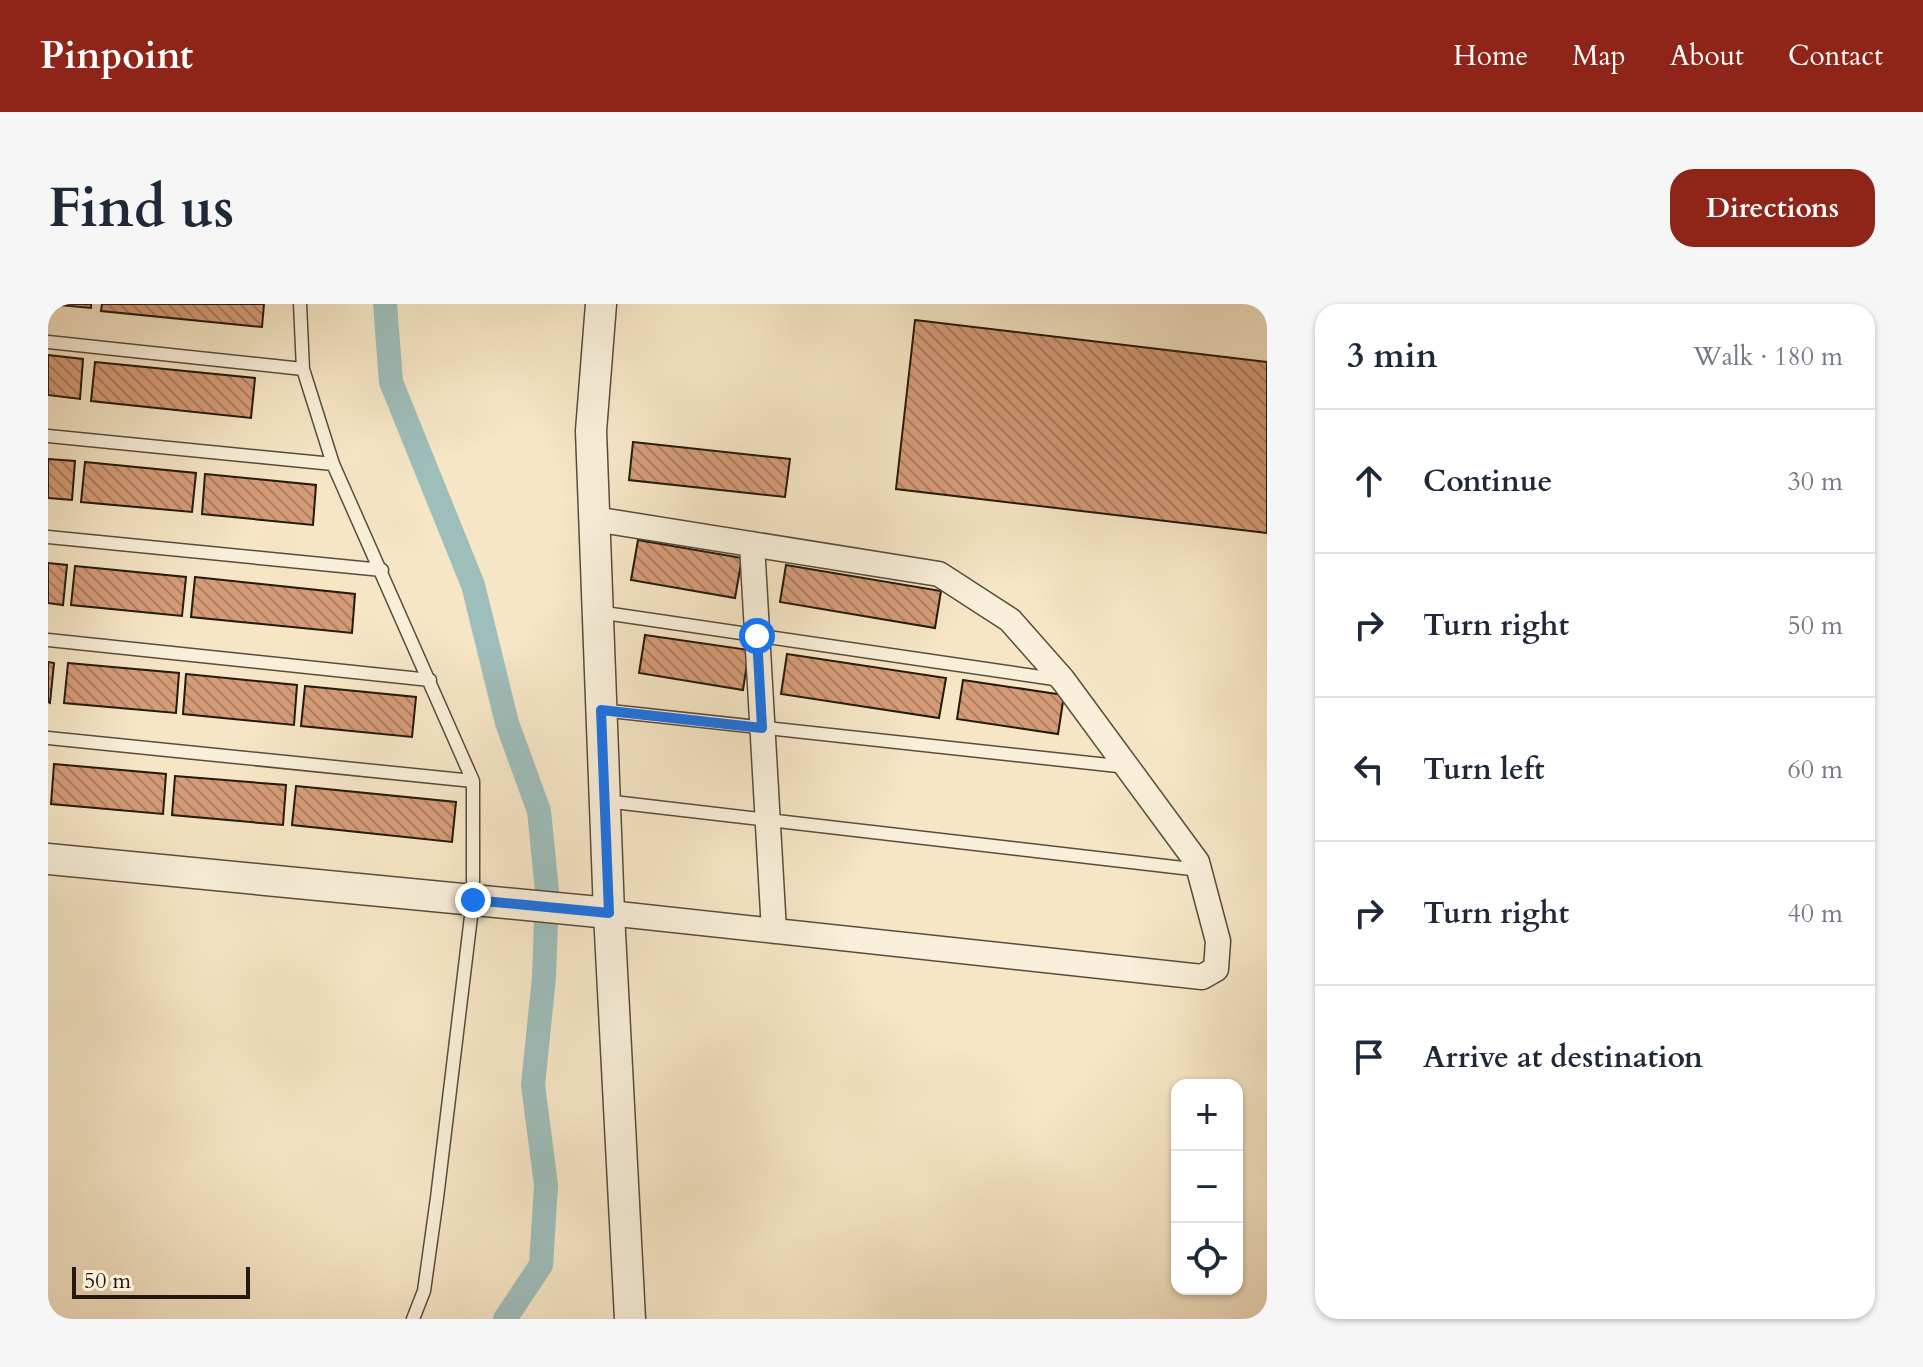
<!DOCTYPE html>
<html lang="en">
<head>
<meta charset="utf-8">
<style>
  :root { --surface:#fff; --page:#f6f6f7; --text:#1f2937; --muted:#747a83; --line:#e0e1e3; --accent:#8f2418 }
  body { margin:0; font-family:Cardo,serif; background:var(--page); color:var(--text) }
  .controls { position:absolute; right:24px; bottom:24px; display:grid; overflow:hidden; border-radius:16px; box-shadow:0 2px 6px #0004 }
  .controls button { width:72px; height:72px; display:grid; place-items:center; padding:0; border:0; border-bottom:2px solid var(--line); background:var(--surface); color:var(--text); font:40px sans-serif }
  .scale { position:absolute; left:24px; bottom:20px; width:178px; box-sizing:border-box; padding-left:8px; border:4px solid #231a0d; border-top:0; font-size:22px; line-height:28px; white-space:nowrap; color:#231a0d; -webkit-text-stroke:6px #f9efda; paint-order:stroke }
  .stop { position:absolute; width:24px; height:24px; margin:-18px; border:6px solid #1a73e8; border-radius:50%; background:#fff }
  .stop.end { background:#1a73e8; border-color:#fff; box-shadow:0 2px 8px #0008 }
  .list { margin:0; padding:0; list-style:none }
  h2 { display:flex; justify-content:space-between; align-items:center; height:104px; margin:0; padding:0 32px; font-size:34px }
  h2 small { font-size:26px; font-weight:400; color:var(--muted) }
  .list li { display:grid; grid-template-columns:52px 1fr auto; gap:24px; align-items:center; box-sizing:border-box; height:144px; padding:0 32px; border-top:2px solid var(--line) }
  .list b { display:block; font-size:30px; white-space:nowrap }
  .list em { font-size:26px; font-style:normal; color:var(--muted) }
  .icon { flex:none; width:44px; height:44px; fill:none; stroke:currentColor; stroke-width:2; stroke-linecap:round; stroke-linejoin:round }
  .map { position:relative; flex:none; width:1219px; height:1015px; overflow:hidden; border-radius:24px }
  header { display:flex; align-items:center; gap:48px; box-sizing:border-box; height:112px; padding:0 40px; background:var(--accent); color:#fff }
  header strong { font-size:38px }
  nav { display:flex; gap:44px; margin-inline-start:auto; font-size:28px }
  .intro { display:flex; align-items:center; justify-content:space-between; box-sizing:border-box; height:192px; padding:0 48px }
  h1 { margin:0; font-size:56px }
  .button { padding:20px 36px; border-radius:24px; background:var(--accent); color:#fff; font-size:28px; font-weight:700 }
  main { display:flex; gap:48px; padding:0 48px }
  aside { flex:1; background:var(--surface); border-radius:24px; box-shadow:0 2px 6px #0004 }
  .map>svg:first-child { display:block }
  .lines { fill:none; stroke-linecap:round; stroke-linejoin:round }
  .canal { stroke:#9ebebb; stroke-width:24 }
  .building { fill:url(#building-back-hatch); stroke:#231a0d; stroke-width:2 }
  .service-casing { stroke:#584d3b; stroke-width:15 }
  .minor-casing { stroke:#584d3b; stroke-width:27 }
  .tertiary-casing { stroke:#584d3b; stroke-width:33 }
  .service { stroke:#f9efda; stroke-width:12 }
  .minor { stroke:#f9efda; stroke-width:24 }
  .tertiary { stroke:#f9efda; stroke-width:30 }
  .route { stroke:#1a73e8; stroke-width:10 }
</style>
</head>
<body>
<header>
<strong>Pinpoint</strong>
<nav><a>Home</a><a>Map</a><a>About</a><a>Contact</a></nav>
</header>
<div class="intro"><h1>Find us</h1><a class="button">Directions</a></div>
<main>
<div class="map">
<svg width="1219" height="1015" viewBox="0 0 1219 1015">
  <defs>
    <pattern id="building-back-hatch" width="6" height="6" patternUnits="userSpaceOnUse" patternTransform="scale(2)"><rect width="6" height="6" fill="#d69c78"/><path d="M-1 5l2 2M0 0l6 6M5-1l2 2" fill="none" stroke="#ad7e61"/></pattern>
  </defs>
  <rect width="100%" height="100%" fill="#f6e6c6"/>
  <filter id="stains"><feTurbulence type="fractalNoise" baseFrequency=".0025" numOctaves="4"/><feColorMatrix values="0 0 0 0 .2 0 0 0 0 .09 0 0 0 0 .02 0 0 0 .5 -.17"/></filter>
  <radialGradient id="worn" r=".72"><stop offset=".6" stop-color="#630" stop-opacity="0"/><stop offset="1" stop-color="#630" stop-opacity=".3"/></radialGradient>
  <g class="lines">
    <path class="canal" d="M337 0 343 78 425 281 459 419 491 507 499 587 496 673 485 781 498 881 493 961 457 1015"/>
  </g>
  <path class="building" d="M0 0H43V4Z
    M54 0H216L214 23 53 7Z
    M867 16 1219 58V229L848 185Z
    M0 51 35 55 32 95 0 91Z
    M47 58 207 74 203 114 43 97Z
    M585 138 742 155 737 193 581 176Z
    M0 155 27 157 24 196 0 194Z
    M37 158 148 169 144 208 33 198Z
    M157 170 268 181 265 221 154 210Z
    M590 236 694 254 687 294 583 276Z
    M0 259 19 261 15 301 0 299Z
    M738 261 893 287 887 324 732 298Z
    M27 262 138 273 134 312 23 301Z
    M147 273 307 290 304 329 143 313Z
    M597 331 701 346 695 386 591 369Z
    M739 350 898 374 891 414 733 390Z
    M0 358 6 359 2 399 0 398Z
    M20 359 131 369 128 409 16 399Z
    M138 370 249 381 246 421 135 410Z
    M915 376 1016 391 1010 430 909 415Z
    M257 382 368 393 364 433 253 422Z
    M6 460 118 470 115 510 3 500Z
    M127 472 238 481 235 521 124 511Z
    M248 482 408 498 404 538 244 521Z"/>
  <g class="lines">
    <g class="service-casing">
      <path id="service" d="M252 0 255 65 285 160 425 477V596L389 894 376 987 365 1015
        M0 38 255 65
        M0 132 285 160
        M0 233 334 266
        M550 308 1013 376
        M0 336 382 376
        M553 406 1079 463
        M0 434 425 477
        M557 497 1152 566"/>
    </g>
    <g class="minor-casing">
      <path id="minor" d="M546 215 891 270 962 316 1015 376 1149 558 1170 637 1168 665 1154 673 561 609
        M704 240 726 627"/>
    </g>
    <g class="tertiary-casing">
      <path id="tertiary" d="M553 0 543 127 561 609 582 1015
        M0 555 561 609"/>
    </g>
    <use href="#service" class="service"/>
    <use href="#minor" class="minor"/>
    <use href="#tertiary" class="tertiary"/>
  </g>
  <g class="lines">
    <path class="route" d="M425 596 561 609 553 406 714 424 709 332"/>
  </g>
  <rect width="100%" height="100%" filter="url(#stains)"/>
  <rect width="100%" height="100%" fill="url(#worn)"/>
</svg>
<div class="controls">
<button>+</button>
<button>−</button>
<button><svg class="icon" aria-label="locate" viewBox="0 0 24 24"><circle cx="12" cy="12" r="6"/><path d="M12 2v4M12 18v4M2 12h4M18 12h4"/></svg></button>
</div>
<div class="scale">50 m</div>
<div class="stop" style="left:709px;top:332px"></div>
<div class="stop end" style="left:425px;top:596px"></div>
</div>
<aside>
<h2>3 min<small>Walk · 180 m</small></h2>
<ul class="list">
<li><svg class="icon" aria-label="ahead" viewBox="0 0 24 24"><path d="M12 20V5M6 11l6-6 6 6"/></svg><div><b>Continue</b></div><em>30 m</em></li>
<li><svg class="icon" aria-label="right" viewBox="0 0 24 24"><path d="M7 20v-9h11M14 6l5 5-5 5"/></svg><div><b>Turn right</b></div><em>50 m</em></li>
<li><svg class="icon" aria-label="left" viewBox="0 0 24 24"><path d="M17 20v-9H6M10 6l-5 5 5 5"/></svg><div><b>Turn left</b></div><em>60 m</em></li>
<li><svg class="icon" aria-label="right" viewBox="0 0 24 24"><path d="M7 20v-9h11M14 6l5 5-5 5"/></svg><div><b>Turn right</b></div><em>40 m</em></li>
<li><svg class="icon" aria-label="arrive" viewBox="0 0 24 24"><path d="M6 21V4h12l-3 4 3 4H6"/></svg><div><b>Arrive at destination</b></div></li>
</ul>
</aside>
</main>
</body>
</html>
